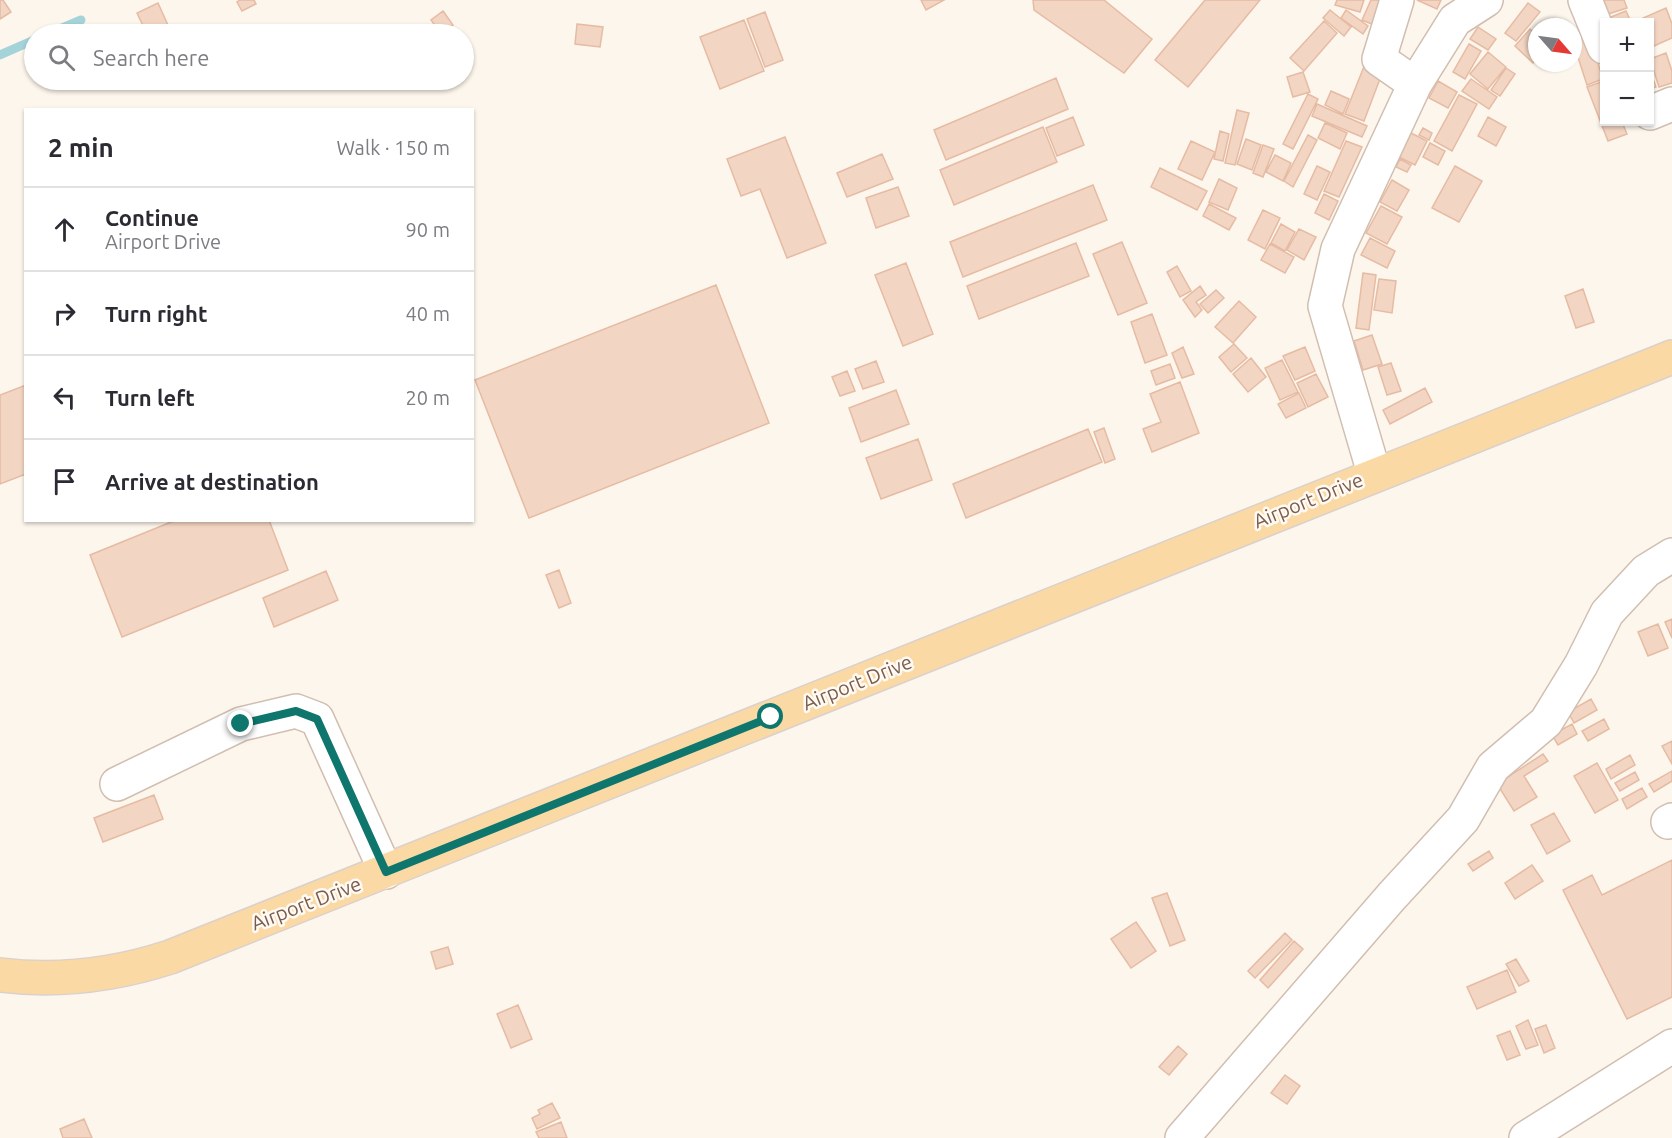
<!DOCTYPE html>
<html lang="en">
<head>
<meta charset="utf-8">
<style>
  :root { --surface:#fff; --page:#f2f2f3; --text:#2b2b33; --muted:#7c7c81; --line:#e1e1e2 }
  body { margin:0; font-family:Ubuntu,sans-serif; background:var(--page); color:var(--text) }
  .controls { position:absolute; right:18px; top:18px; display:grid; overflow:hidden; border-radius:0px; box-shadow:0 2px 4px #0004 }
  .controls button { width:54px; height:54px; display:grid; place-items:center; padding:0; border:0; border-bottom:2px solid var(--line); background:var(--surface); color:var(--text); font:30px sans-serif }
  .compass { position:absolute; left:1528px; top:18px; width:54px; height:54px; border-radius:50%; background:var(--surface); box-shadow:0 2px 4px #0004; rotate:118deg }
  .stop { position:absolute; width:18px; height:18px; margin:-14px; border:4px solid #0f766e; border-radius:50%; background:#fff }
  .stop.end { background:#0f766e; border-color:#fff; box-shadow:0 2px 6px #0008 }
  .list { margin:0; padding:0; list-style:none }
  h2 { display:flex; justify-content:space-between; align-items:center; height:78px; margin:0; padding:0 24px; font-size:26px }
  h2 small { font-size:20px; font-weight:400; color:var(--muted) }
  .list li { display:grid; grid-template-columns:39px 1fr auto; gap:18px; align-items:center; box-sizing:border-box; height:84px; padding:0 24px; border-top:2px solid var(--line) }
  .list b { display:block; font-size:22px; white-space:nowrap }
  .list p { margin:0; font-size:20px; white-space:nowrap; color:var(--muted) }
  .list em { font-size:20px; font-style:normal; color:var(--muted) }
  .icon { flex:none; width:33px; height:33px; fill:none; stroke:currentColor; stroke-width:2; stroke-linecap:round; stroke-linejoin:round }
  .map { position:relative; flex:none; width:1672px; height:1138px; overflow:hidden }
  .search { position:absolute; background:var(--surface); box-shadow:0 2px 4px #0004; left:24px; top:24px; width:450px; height:66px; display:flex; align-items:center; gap:15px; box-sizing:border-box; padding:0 21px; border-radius:33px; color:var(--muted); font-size:22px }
  .panel { position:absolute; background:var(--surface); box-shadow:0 2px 4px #0004; left:24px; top:108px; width:450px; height:414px; border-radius:0px }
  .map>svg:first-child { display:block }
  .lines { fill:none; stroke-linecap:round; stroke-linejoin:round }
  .stream { stroke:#a5d3da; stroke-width:9 }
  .building { fill:#f3d5c3; stroke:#e6bba3; stroke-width:1.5 }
  .minor-casing { stroke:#d1beb0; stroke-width:36 }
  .major-casing { stroke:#dad1cd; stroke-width:36 }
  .minor { stroke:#fff; stroke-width:33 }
  .major { stroke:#fbd9a5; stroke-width:33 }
  .route { stroke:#0f766e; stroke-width:8 }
  .labels { text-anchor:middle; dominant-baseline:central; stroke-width:5; stroke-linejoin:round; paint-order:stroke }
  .street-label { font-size:20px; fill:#7a5c4d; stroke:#fffaf3 }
</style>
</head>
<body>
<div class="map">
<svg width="1672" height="1138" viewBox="0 0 1672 1138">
  <rect width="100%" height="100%" fill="#fdf6ec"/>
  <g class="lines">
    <path class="stream" d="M48 34 81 20
      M0 55 34 40"/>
  </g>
  <path class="building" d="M0 0H3L11 12 0 19Z
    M240 0H254L256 4 242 11 237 2Z
    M921 0H944L926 10Z
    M1033 0H1104L1152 39 1124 73 1034 10Z
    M1205 0H1260L1188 87 1155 60Z
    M1337 0H1364L1360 12 1335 5Z
    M1371 0H1385L1379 27 1362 20Z
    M1417 0H1441L1437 9Z
    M1600 0H1624L1627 8 1605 15Z
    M158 3 172 34H147L137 13Z
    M1528 3 1540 12 1516 41 1505 33Z
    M1666 8 1672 24V38L1654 46 1650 34V22H1645L1643 18Z
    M1330 10 1351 27 1344 36 1323 18Z
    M1346 10 1368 26 1363 34 1341 18Z
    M443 11 453 25 441 34 431 20Z
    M1626 11 1631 22H1613L1611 17Z
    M765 12 783 60 765 67 747 19Z
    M744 20 764 71 720 89 700 37Z
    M1324 21 1337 33 1304 71 1290 58Z
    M577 24 603 27 600 47 575 44Z
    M1478 27 1496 39 1488 50 1470 39Z
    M1530 29 1537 36V59L1533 63 1515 46Z
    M1587 29 1603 79 1587 85 1573 42V34Z
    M1469 44 1481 51 1465 79 1453 72Z
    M1488 52 1506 67 1488 89 1470 74Z
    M1666 53 1672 71V83L1659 87 1650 59Z
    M1365 64 1383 71 1364 121 1345 114Z
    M1506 68 1515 74 1500 96 1491 90Z
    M1303 72 1310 92 1293 97 1287 77Z
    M1651 73 1656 87 1650 89V74Z
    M1056 78 1068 109 946 160 934 130Z
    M1471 79 1497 97 1489 109 1462 91Z
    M1438 81 1457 92 1448 108 1429 98Z
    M1604 81V122H1622L1627 134 1608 141 1587 87Z
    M1331 91 1349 99 1343 114 1325 105Z
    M1308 94 1318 99 1293 149 1283 144Z
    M1459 95 1477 104 1452 151 1434 141Z
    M1317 104 1367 126 1362 137 1312 116Z
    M1237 110 1249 113 1235 165 1225 163Z
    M1073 117 1084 145 1057 156 1046 128Z
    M1488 117 1506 127 1496 146 1478 136Z
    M1325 123 1347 133 1340 149 1318 138Z
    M1043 127 1057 162 954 205 940 170Z
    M1423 128 1432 133 1429 140 1419 135Z
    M1220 131 1229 134 1223 161 1214 159Z
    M1411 133 1427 141 1415 165 1399 157Z
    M1308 135 1317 140 1293 187 1284 181Z
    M785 137 826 243 787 258 760 189 741 196 727 159Z
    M1246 139 1261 145 1252 170 1237 164Z
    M1191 141 1215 152 1202 180 1178 169Z
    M1346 141 1362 147 1339 197 1324 191Z
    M1430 143 1445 151 1438 165 1423 157Z
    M1263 145 1274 149 1263 177 1253 173Z
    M882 154 893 179 847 197 837 173Z
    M1275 155 1291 163 1283 181 1266 172Z
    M1400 159 1411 165 1407 172 1396 167Z
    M1317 166 1330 172 1317 200 1304 194Z
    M1455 166 1482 181 1459 222 1432 208Z
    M1160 168 1207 191 1197 210 1151 187Z
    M1219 179 1237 188 1228 210 1209 202Z
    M1392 180 1409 190 1397 211 1380 202Z
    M1093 185 1107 220 963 277 950 242Z
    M898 187 909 216 876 228 866 198Z
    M1324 194 1338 201 1329 220 1315 213Z
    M1209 204 1236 218 1229 230 1203 216Z
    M1381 206 1402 217 1387 244 1366 233Z
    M1263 210 1280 218 1265 249 1248 240Z
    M1281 224 1295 232 1285 251 1271 243Z
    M1299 229 1316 237 1304 260 1287 250Z
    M1370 238 1395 251 1387 268 1361 255Z
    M1122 242 1147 303 1118 315 1093 254Z
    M1076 243 1089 276 979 319 967 286Z
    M1270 244 1294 257 1285 273 1261 260Z
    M906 263 933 334 903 346 875 275Z
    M1177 266 1191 291 1180 297 1167 272Z
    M1363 273 1376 275 1369 330 1356 328Z
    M1379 279 1396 281 1392 313 1374 310Z
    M716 285 769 423 529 518 475 380Z
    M1200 286 1206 295 1196 302 1202 310 1195 317 1183 300Z
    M1583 289 1594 322 1576 328 1565 296Z
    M1216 290 1224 298 1208 313 1200 304Z
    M1239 301 1256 317 1233 343 1215 327Z
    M1152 314 1167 355 1145 363 1131 322Z
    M1372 335 1382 364 1363 370 1354 341Z
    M1234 344 1247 358 1231 372 1219 357Z
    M1183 347 1194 374 1182 378 1172 353Z
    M1305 347 1315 371 1295 380 1283 356Z
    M1251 358 1266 377 1248 392 1233 374Z
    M1282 360 1298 392 1280 400 1265 368Z
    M876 361 884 382 863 389 855 369Z
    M1391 363 1401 391 1387 395 1378 367Z
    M1170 364 1175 378 1156 385 1151 371Z
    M847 371 855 391 840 396 832 377Z
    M1316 374 1328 397 1308 407 1297 383Z
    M1180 382 1199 433 1152 452 1143 429 1161 422 1150 394Z
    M26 385V474L0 484V395Z
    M1425 388 1432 402 1390 424 1383 410Z
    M896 390 909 424 861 442 849 408Z
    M1299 393 1306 408 1286 418 1278 404Z
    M1104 428 1115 459 1105 463 1094 432Z
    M1088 429 1102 462 966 518 953 484Z
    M918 439 932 480 881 499 866 458Z
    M176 520H269L288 570 122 637 90 555Z
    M559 570 571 603 559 608 546 575Z
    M326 571 338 600 274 627 263 598Z
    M1672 619V638L1665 622Z
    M1658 624 1668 648 1648 656 1638 632Z
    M1591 699 1597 710 1574 723 1568 712Z
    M1604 719 1609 729 1588 741 1582 731Z
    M1572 724 1577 734 1558 745 1552 735Z
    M1672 741V764L1662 746Z
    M1543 754 1548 761 1524 776 1537 797 1514 811 1497 784Z
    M1630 755 1635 765 1611 779 1606 769Z
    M1597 763 1618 800 1595 813 1574 776Z
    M1672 771V781L1654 792 1649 784Z
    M1635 772 1639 780 1620 791 1615 783Z
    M1642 788 1647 797 1627 809 1622 799Z
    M154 795 163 819 103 842 94 818Z
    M1554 813 1570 841 1547 854 1531 825Z
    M1489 851 1493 858 1473 871 1468 864Z
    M1672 860V997L1627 1019 1563 890 1592 875 1602 895Z
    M1532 865 1543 881 1515 899 1505 883Z
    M1167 893 1185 940 1170 946 1152 898Z
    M1136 922 1156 951 1131 968 1111 939Z
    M1285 933 1292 940 1255 978 1248 971Z
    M1294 941 1303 949 1268 988 1260 980Z
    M448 947 453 964 436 969 431 952Z
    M1516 959 1529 981 1519 986 1506 964Z
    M1507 970 1516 992 1477 1009 1467 987Z
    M518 1005 532 1039 511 1048 497 1014Z
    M1528 1020 1538 1045 1526 1049 1516 1026Z
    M1546 1025 1555 1048 1544 1053 1535 1029Z
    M1510 1031 1520 1055 1507 1060 1497 1036Z
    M1178 1046 1187 1054 1169 1075 1159 1067Z
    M1285 1075 1300 1086 1287 1104 1271 1093Z
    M552 1103 560 1118 537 1129 532 1118 540 1114 538 1110Z
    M84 1119 92 1138H63L60 1129Z
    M561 1122 567 1138H539L536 1132Z"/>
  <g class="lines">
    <g class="minor-casing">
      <path id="minor" d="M1397 0 1379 59 1415 84
        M1585 0 1604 47
        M1650 113 1672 104
        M1374 473 1325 306 1338 249 1415 84 1455 20 1486 0
        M117 784 241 724 296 711 317 719 386 872
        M1668 822 1672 820
        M1182 1138 1392 896 1463 819 1493 767 1546 722 1581 665 1607 613 1646 571 1672 555
        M1526 1138 1672 1046"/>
    </g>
    <g class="major-casing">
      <path id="major" d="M0 975C58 982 115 975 170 957 672 760 1170 553 1672 357"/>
    </g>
    <use href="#minor" class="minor"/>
    <use href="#major" class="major"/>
  </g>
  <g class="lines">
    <path class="route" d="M241 724 296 711 317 719 386 872 771 717"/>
  </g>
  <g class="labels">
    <g class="street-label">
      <text transform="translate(1308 500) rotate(-22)">Airport Drive</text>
      <text transform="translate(857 682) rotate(-22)">Airport Drive</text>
      <text transform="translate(306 903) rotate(-21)">Airport Drive</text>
    </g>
  </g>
</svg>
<div class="controls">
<button>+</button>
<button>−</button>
</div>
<svg class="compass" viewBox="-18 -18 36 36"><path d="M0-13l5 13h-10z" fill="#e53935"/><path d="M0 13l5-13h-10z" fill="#7c7c81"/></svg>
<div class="stop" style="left:771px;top:717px"></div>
<div class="stop end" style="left:241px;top:724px"></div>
<div class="search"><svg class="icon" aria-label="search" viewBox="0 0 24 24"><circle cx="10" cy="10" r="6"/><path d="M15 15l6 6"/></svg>Search here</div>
<section class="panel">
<h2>2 min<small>Walk · 150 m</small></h2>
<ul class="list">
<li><svg class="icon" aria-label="ahead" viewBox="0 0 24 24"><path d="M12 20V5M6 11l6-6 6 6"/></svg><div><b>Continue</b><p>Airport Drive</p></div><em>90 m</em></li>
<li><svg class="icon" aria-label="right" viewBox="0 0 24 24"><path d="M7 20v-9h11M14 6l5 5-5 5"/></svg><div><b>Turn right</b></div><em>40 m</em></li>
<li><svg class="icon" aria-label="left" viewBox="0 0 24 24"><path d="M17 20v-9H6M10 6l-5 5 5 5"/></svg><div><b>Turn left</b></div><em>20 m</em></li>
<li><svg class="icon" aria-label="arrive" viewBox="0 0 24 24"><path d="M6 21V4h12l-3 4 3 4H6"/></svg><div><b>Arrive at destination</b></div></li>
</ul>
</section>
</div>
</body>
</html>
